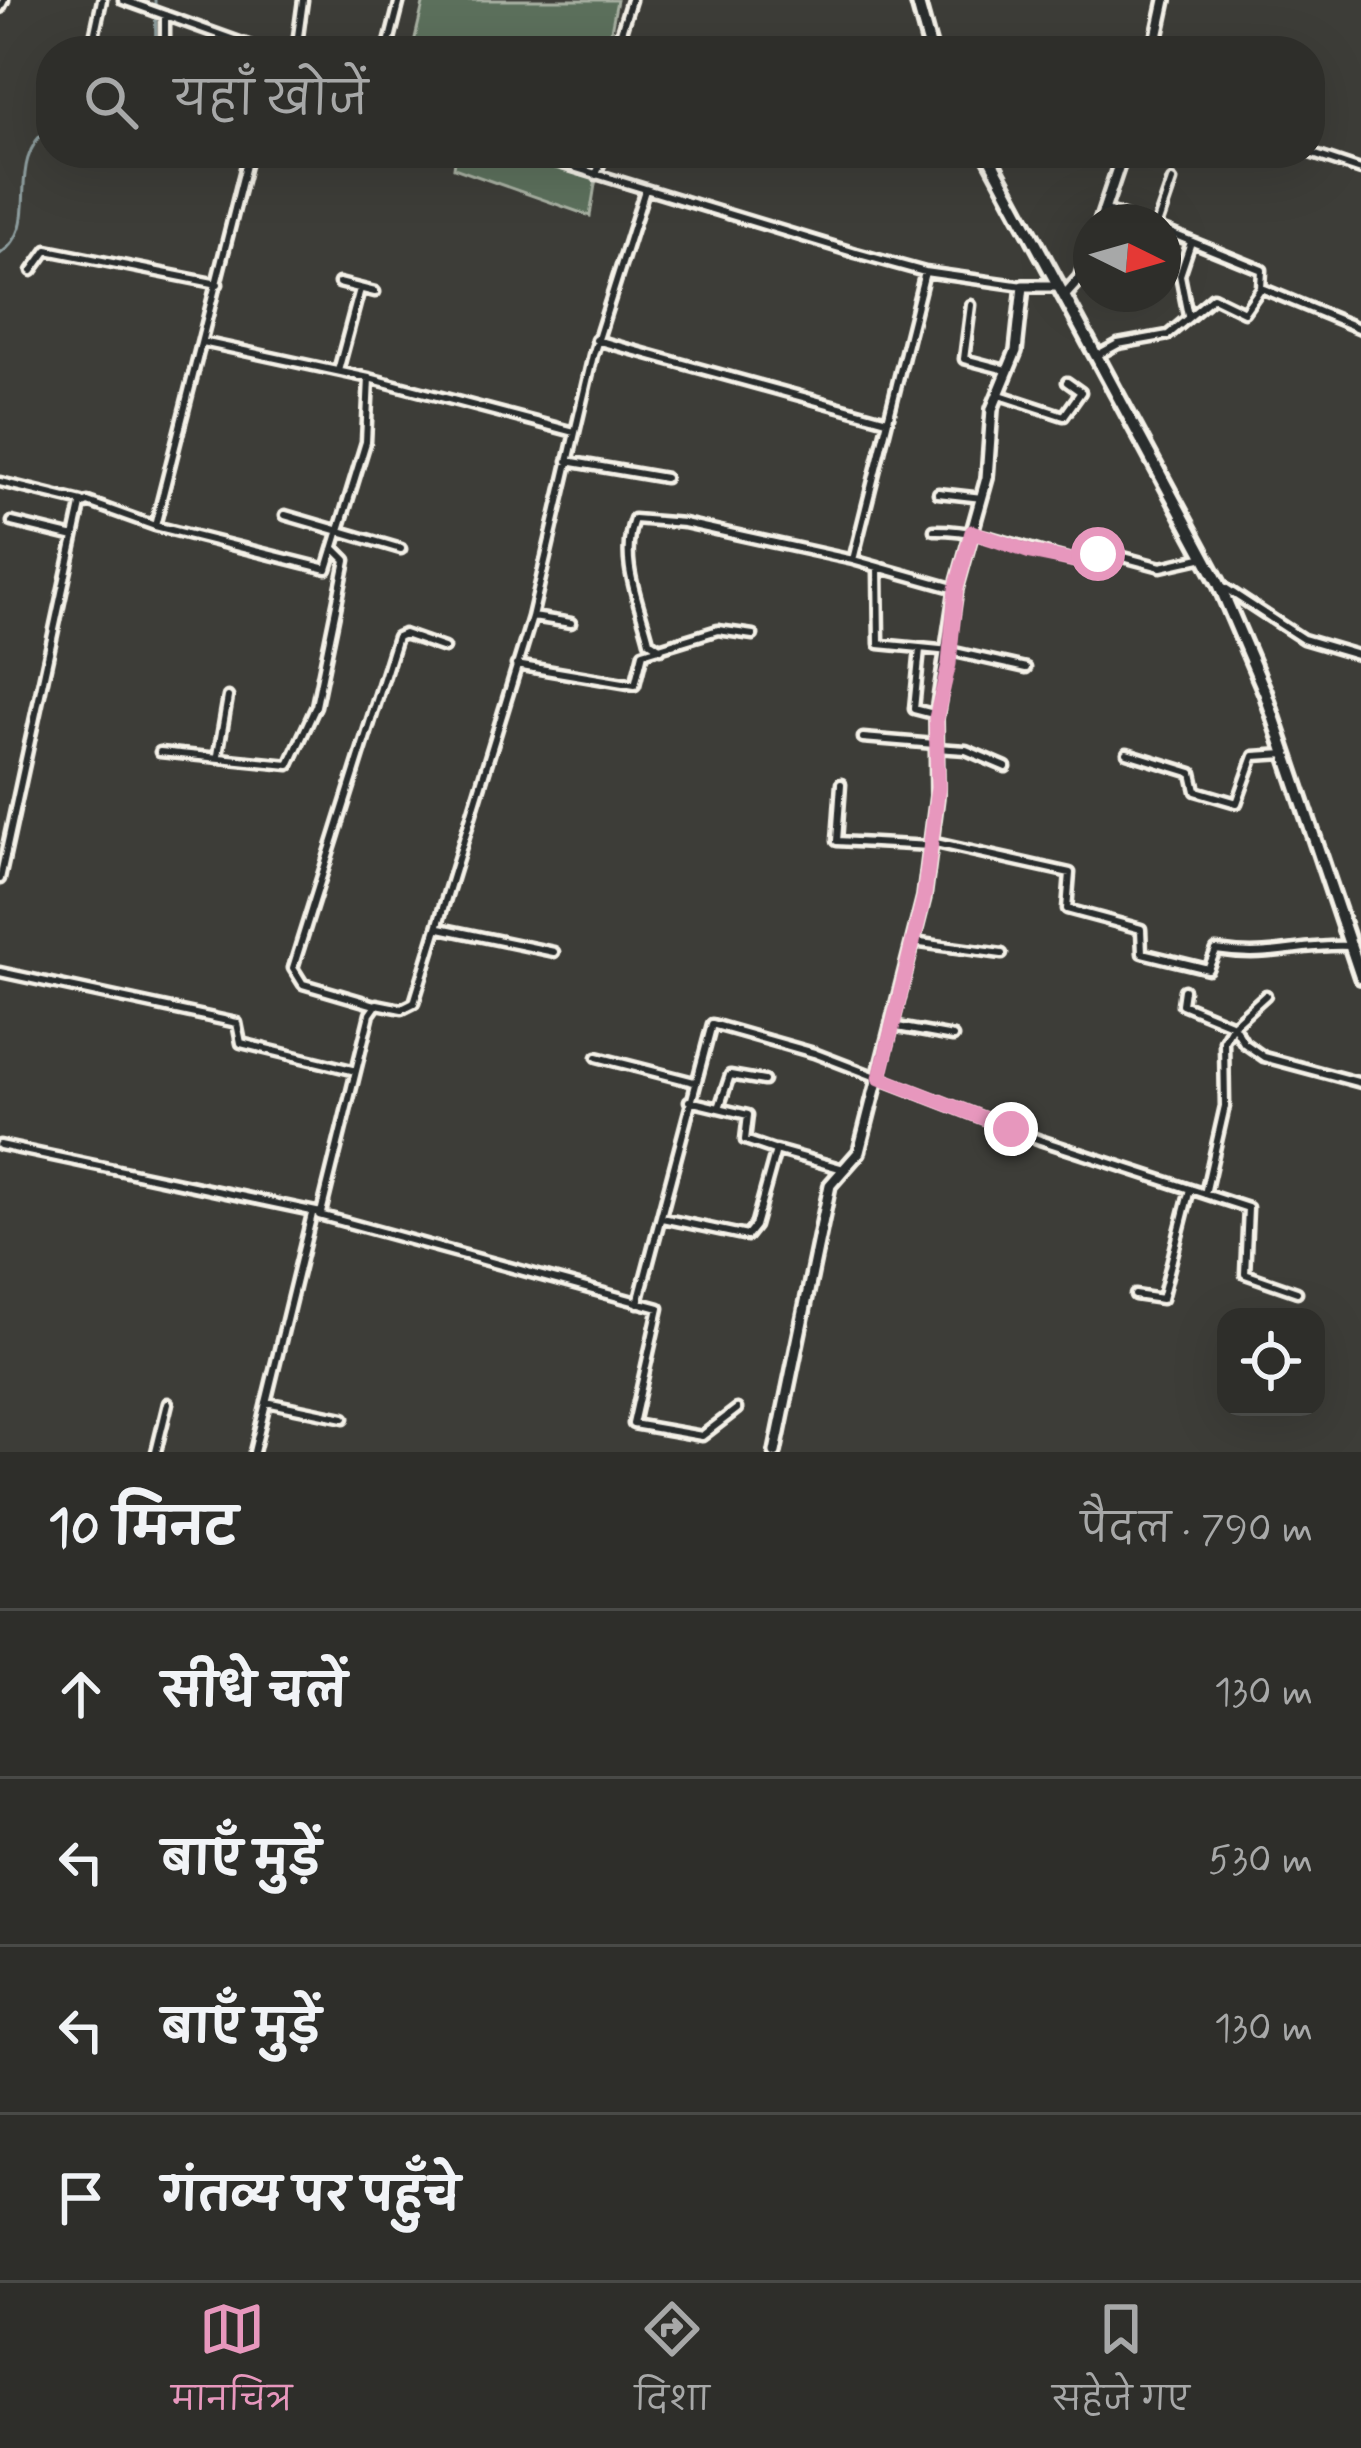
<!DOCTYPE html>
<html lang="hi">
<head>
<meta charset="utf-8">
<style>
  :root { --surface:#2e2e2a; --page:#363632; --text:#f1f3f6; --muted:#a7a8a8; --line:#494a47; --accent:#e797bd }
  body { margin:0; font-family:Mynerve,"Playpen Sans Deva",sans-serif; background:var(--page); color:var(--text) }
  .controls { position:absolute; right:36px; bottom:36px; display:grid; overflow:hidden; border-radius:24px; box-shadow:0 12px 48px #0002 }
  .controls button { width:108px; height:108px; display:grid; place-items:center; padding:0; border:0; border-bottom:3px solid var(--line); background:var(--surface); color:var(--text); font:60px sans-serif }
  .compass { position:absolute; left:1073px; top:204px; width:108px; height:108px; border-radius:50%; background:var(--surface); box-shadow:0 12px 48px #0002; rotate:95deg }
  .stop { position:absolute; width:36px; height:36px; margin:-27px; border:9px solid #e797bd; border-radius:50%; background:#fff }
  .stop.end { background:#e797bd; border-color:#fff; box-shadow:0 3px 12px #0008 }
  .list { margin:0; padding:0; list-style:none }
  h2 { display:flex; justify-content:space-between; align-items:center; height:156px; margin:0; padding:0 48px; font-size:51px }
  h2 small { font-size:39px; font-weight:400; color:var(--muted) }
  .list li { display:grid; grid-template-columns:78px 1fr auto; gap:36px; align-items:center; box-sizing:border-box; height:168px; padding:0 48px; border-top:3px solid var(--line) }
  .list b { display:block; font-size:45px; white-space:nowrap }
  .list em { font-size:39px; font-style:normal; color:var(--muted) }
  .icon { flex:none; width:66px; height:66px; fill:none; stroke:currentColor; stroke-width:2; stroke-linecap:round; stroke-linejoin:round }
  .map { position:relative; flex:none; width:1361px; height:1452px; overflow:hidden }
  .search { position:absolute; background:var(--surface); box-shadow:0 12px 48px #0002; left:36px; right:36px; top:36px; height:132px; display:flex; align-items:center; gap:30px; box-sizing:border-box; padding:0 42px; border-radius:48px; color:var(--muted); font-size:45px }
  .sheet { height:828px; background:var(--surface) }
  nav { display:flex; justify-content:space-around; align-items:center; box-sizing:border-box; height:168px; border-top:3px solid var(--line); background:var(--surface); font-size:33px; color:var(--muted) }
  nav a { display:grid; justify-items:center; gap:6px }
  nav .on { color:var(--accent) }
  .map>svg:first-child { display:block }
  .green { fill:#5b705c; stroke:#a8b0a2; stroke-width:3 }
  .lines { fill:none; stroke-linecap:round; stroke-linejoin:round }
  .stream { stroke:#8d9d9e; stroke-width:3 }
  .street-casing { stroke:#f4f1e8; stroke-width:15 }
  .secondary-casing { stroke:#f4f1e8; stroke-width:18 }
  .primary-casing { stroke:#f4f1e8; stroke-width:20 }
  .street { stroke:#2a2d2e; stroke-width:6 }
  .secondary { stroke:#2a2d2e; stroke-width:9 }
  .primary { stroke:#2a2d2e; stroke-width:10 }
  .route { stroke:#e797bd; stroke-width:15 }
</style>
</head>
<body>
<div class="map">
<svg width="1361" height="1452" viewBox="0 0 1361 1452">
  <rect width="100%" height="100%" fill="#3d3d38"/>
  <filter id="ink" filterUnits="userSpaceOnUse"><feTurbulence type="fractalNoise" baseFrequency=".00833" numOctaves="2"/><feDisplacementMap in="SourceGraphic" scale="24" xChannelSelector="R" yChannelSelector="G"/><feConvolveMatrix kernelMatrix="1 2 1 2 8 2 1 2 1" color-interpolation-filters="sRGB"/></filter>
  <g filter="url(#ink)">
    <path class="green" d="M424 0H617L607 51H412Z
      M456 153H600L590 216 454 168Z"/>
    <g class="lines">
      <path class="stream" d="M155 0 156 51
        M0 254C46 223 0 166 51 125"/>
      <g class="street-casing">
        <path id="street" d="M123 0 265 51
          M0 8 4 0
          M91 51 102 0
          M165 51V15
          M296 51 303 0
          M387 51 400 0
          M615 51 631 0
          M50 112 51 108
          M527 153 856 253 925 272 1023 286
          M1310 153 1361 170
          M596 175 604 153
          M1104 209 1139 222
          M1158 222 1172 181
          M1163 230 1262 270 1261 288
          M32 271 47 250 218 284
          M339 283 375 292
          M971 305 964 359 1006 370
          M1188 316 1180 275 1190 245
          M596 340 887 420
          M202 342 369 378 574 432
          M1096 356 1118 344 1168 335 1213 297 1244 312 1261 288 1361 329
          M338 371 360 289
          M1000 395 1064 416 1081 392 1067 382
          M567 461 665 478
          M0 482 82 502
          M938 493 982 498
          M285 515 401 549
          M12 522 74 537
          M155 526 327 569 366 442 369 378
          M934 530C989 529 1036 555 1090 564L1101 551 1161 567 1205 557
          M853 560 956 589
          M878 567 879 644 950 651 1026 668
          M1222 586 1303 639 1361 656
          M533 617 571 623
          M661 649 649 641C639 601 619 561 634 519L684 523 853 560 925 272
          M920 649 914 709 937 715
          M516 665 635 685 643 653 718 630 753 635
          M863 738 935 744
          M936 748 966 750 1006 767
          M160 752 289 765 316 706 346 560 336 550
          M1127 753 1192 773 1196 791 1237 803 1254 756 1286 754
          M218 755 228 697
          M841 784 837 841 931 846
          M931 842 1070 873 1067 909 1141 929 1142 953 1208 969 1216 950C1273 959 1296 944 1348 946
          M0 879 81 505 88 502 155 526 249 153
          M440 928 554 952
          M913 942 1002 954
          M0 972 237 1023 241 1043 356 1071
          M1184 990 1182 1004 1233 1025 1244 1043 1264 1057 1361 1083
          M375 1005 303 984 293 968 397 637 404 634 444 648
          M892 1026 953 1037
          M597 1057 694 1082
          M689 1101 748 1115 745 1140 774 1150
          M719 1108 730 1075 764 1081
          M0 1145 321 1213 370 1014 377 1004 402 1009 414 1003 532 617 593 355 645 190
          M1205 1194 1225 1106 1224 1041 1233 1025 1266 995
          M319 1215 659 1308 633 1424 702 1436 737 1409
          M662 1218 747 1236 755 1226 776 1150 840 1168
          M1135 1295 1162 1299 1190 1189
          M638 1303 712 1024 814 1053 1040 1140 1248 1208 1245 1274 1297 1292
          M266 1402 344 1418
          M156 1452 168 1403
          M254 1452 312 1214"/>
      </g>
      <g class="secondary-casing">
        <path id="secondary" d="M1154 51 1165 0
          M1100 222 1123 153
          M1064 296 1080 278 1091 248
          M775 1452 830 1185 859 1152 924 897 937 796 936 718 956 589 987 478 992 409 1016 351 1023 286H1057"/>
      </g>
      <g class="primary-casing">
        <path id="primary" d="M917 0 931 51
          M987 153 1219 584 1265 692 1361 977"/>
      </g>
      <use href="#street" class="street"/>
      <use href="#secondary" class="secondary"/>
      <use href="#primary" class="primary"/>
    </g>
  </g>
  <g class="lines" filter="url(#ink)">
    <path class="route" d="M1011 1129 880 1078 924 897 938 787 936 718 949 664 956 589 972 532 1030 552 1090 564 1098 554"/>
  </g>
</svg>
<div class="controls">
<button><svg class="icon" aria-label="locate" viewBox="0 0 24 24"><circle cx="12" cy="12" r="6"/><path d="M12 2v4M12 18v4M2 12h4M18 12h4"/></svg></button>
</div>
<svg class="compass" viewBox="-18 -18 36 36"><path d="M0-13l5 13h-10z" fill="#e53935"/><path d="M0 13l5-13h-10z" fill="#a7a8a8"/></svg>
<div class="stop" style="left:1098px;top:554px"></div>
<div class="stop end" style="left:1011px;top:1129px"></div>
<div class="search"><svg class="icon" aria-label="search" viewBox="0 0 24 24"><circle cx="10" cy="10" r="6"/><path d="M15 15l6 6"/></svg>यहाँ खोजें</div>
</div>
<section class="sheet">
<h2>10 मिनट<small>पैदल · 790 m</small></h2>
<ul class="list">
<li><svg class="icon" aria-label="ahead" viewBox="0 0 24 24"><path d="M12 20V5M6 11l6-6 6 6"/></svg><div><b>सीधे चलें</b></div><em>130 m</em></li>
<li><svg class="icon" aria-label="left" viewBox="0 0 24 24"><path d="M17 20v-9H6M10 6l-5 5 5 5"/></svg><div><b>बाएँ मुड़ें</b></div><em>530 m</em></li>
<li><svg class="icon" aria-label="left" viewBox="0 0 24 24"><path d="M17 20v-9H6M10 6l-5 5 5 5"/></svg><div><b>बाएँ मुड़ें</b></div><em>130 m</em></li>
<li><svg class="icon" aria-label="arrive" viewBox="0 0 24 24"><path d="M6 21V4h12l-3 4 3 4H6"/></svg><div><b>गंतव्य पर पहुँचे</b></div></li>
</ul>
</section>
<nav>
<a class="on"><svg class="icon" aria-label="map" viewBox="0 0 24 24"><path d="M3 6l6-2 6 2 6-2v14l-6 2-6-2-6 2zM9 4v14M15 6v14"/></svg>मानचित्र</a>
<a><svg class="icon" aria-label="directions" viewBox="0 0 24 24"><path d="M12 3l9 9-9 9-9-9zM9 14v-3h6M13 9l2 2-2 2"/></svg>दिशा</a>
<a><svg class="icon" aria-label="saved" viewBox="0 0 24 24"><path d="M7 4h10v16l-5-4-5 4z"/></svg>सहेजे गए</a>
</nav>
</body>
</html>
